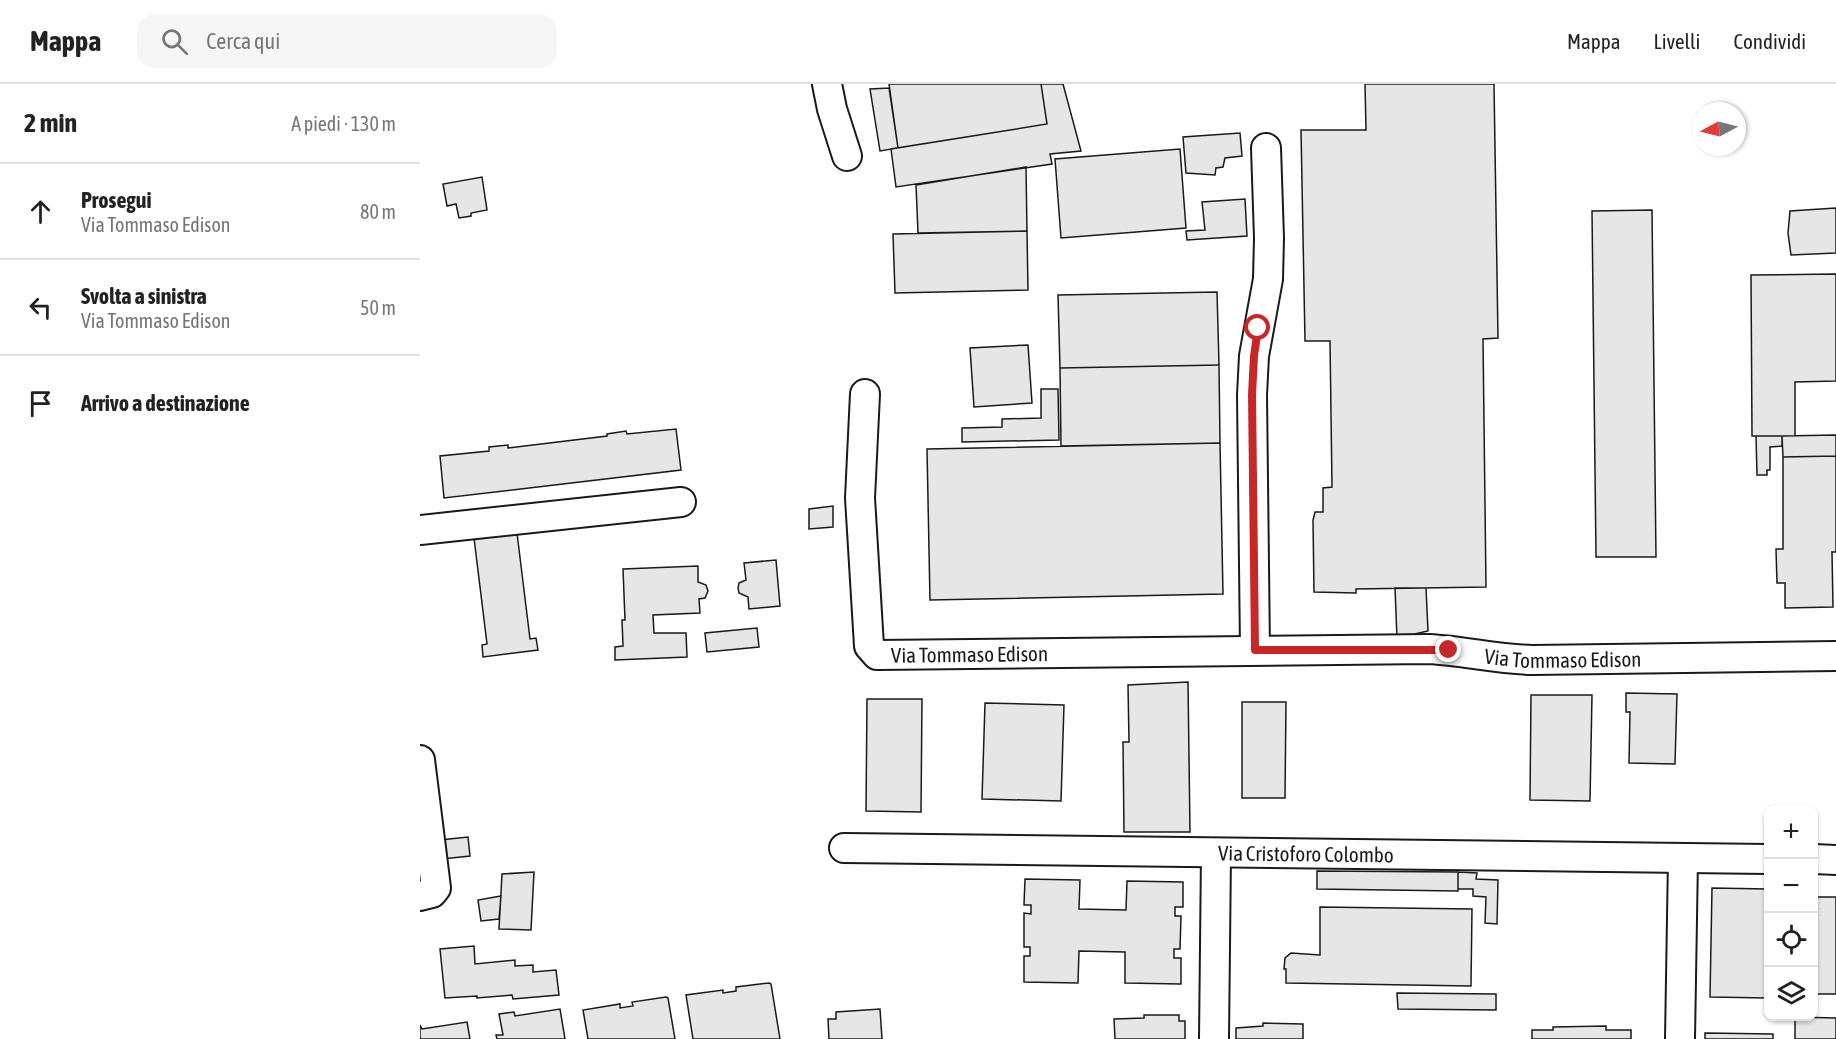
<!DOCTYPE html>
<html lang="it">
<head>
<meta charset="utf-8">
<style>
  :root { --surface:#fff; --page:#f6f6f6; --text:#222; --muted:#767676; --line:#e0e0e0 }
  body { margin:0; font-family:"Asap Condensed",sans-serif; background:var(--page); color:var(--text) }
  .controls { position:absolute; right:18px; bottom:18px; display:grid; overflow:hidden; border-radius:12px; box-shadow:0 2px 4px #0004 }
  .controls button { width:54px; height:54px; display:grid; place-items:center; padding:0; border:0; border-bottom:2px solid var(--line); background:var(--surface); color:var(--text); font:30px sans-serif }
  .compass { position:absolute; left:1272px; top:18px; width:54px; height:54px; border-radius:50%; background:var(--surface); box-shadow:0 2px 4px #0004; rotate:263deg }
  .stop { position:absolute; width:18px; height:18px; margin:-14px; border:4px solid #c62828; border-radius:50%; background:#fff }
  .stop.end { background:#c62828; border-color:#fff; box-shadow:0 2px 6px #0008 }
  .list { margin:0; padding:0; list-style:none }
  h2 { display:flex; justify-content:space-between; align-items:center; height:78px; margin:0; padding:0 24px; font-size:26px }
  h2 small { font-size:20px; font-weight:400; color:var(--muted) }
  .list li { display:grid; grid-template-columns:39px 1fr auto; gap:18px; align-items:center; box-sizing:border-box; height:96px; padding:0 24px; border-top:2px solid var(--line) }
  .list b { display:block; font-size:22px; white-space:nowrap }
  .list p { margin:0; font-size:20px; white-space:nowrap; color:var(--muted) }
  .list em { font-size:20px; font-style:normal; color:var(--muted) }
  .icon { flex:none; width:33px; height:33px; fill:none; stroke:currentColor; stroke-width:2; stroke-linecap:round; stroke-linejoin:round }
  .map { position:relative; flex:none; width:1416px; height:955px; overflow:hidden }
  header { display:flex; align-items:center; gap:36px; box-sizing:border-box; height:84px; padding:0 30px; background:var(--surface); border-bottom:2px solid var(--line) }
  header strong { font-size:28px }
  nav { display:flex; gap:33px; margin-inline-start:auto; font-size:21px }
  .search { width:420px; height:54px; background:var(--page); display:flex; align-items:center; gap:15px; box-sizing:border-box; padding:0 21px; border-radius:18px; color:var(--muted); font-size:22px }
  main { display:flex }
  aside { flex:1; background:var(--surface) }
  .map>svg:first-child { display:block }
  .building { fill:#e6e6e6; stroke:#1a1a1a; stroke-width:1.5 }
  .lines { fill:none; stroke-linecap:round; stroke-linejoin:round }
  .minor-casing { stroke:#1a1a1a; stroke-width:32 }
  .minor { stroke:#fff; stroke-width:28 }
  .route { stroke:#c62828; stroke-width:8 }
  .labels { text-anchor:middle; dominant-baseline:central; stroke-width:4.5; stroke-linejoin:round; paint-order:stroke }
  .street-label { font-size:21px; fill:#1a1a1a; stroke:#fff }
</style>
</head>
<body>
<header>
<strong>Mappa</strong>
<div class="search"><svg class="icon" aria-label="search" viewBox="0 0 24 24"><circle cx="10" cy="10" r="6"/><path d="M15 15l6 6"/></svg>Cerca qui</div>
<nav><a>Mappa</a><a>Livelli</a><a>Condividi</a></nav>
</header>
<main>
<aside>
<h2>2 min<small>A piedi · 130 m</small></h2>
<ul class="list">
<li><svg class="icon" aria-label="ahead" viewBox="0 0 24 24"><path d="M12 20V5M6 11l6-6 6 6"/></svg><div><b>Prosegui</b><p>Via Tommaso Edison</p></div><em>80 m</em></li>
<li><svg class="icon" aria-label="left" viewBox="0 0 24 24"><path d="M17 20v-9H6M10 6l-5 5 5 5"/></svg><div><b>Svolta a sinistra</b><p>Via Tommaso Edison</p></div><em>50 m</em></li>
<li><svg class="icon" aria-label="arrive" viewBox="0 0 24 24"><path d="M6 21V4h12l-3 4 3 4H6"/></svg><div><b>Arrivo a destinazione</b></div></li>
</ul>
</aside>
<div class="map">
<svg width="1416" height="955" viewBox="0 0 1416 955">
  <rect width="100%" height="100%" fill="#fff"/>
  <path class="building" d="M469 0H621L627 40 478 64Z
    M621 0H643L661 67 630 70 632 80 476 103 471 65 627 40Z
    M945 0H1074L1078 254 1063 255 1066 503 936 505V509L894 508 893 436 895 428H903V404L912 403 910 257H885L881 46H946Z
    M469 4 478 64 460 67 450 5Z
    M820 49 822 72 805 74 803 83 796 84 795 91 766 89 763 53Z
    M760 65 766 144 641 154 635 75Z
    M606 83 607 147 498 149 496 101Z
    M62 93 67 126 51 129V132L39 134 36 120 27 122 23 100Z
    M825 115 827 152 767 156 766 147 785 146 782 118Z
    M1416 124V169L1371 171 1368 149 1370 127Z
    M1232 126 1236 473H1176L1172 127Z
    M607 147 608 206 475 209 473 150Z
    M1416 190V297L1375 298V352H1332L1331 191Z
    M797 208 799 281 640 284 638 211Z
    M608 261 612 319 554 323 550 264Z
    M799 281 800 359 641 362 640 284Z
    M621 305H638L639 356 542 358V344L582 343V335L621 334Z
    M256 345 261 386 24 414 20 372 69 367V363L88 361V364L187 352V350L206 347 207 350Z
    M1416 351V372L1363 373 1362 352Z
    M1336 352H1362V362L1350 363V386H1347V391H1337Z
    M800 359 803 510 510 516 507 365Z
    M1416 372V468H1412L1413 523 1365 524V499H1357L1356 465H1363V373Z
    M413 422V443L389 445V425Z
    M97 449 110 555 116 554 118 566 63 573 62 561 67 560 54 454Z
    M356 476 360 522 329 525 328 513 319 509 318 504 319 499 326 496 324 479Z
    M278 482V498L286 501 288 507 285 514 279 515 280 529 233 531 234 549H266L267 573 195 576V563L203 562 202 536H205L203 485Z
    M975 504H1006L1008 547 995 550 994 553 977 554Z
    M337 544 339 563 287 568 285 549Z
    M768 598 770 748H704L703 658H709L708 601Z
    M1206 609 1257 610 1255 680 1209 679 1210 628H1206Z
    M1111 611H1172L1170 717 1110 716Z
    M447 615H502L501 728 446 727Z
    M822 618H866L865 714H822Z
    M565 619 644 621 641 717 562 715Z
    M48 753 50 772 22 775 20 756Z
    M897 787 1038 788V807L897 805Z
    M114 788 111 846 79 845 82 790Z
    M1038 788 1057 789 1056 795 1078 796 1077 840 1065 839 1066 813 1053 812V805H1038Z
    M605 795 660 796 659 825 706 826 707 797 763 798V823H755V832H761L760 865H754V874H761V900L705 899V868L659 867 658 899 604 898V872H610V863H604V829L611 830V821H604Z
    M1292 804 1348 805V914L1290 913Z
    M81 812 79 835 61 837 58 816Z
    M1394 813H1416V910H1394Z
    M900 823 1052 825 1051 902 866 899V885H864L865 874 871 869 900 871Z
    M54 862 55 880 95 876V882L113 881V888L136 886 139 911 93 915 92 911 57 914V912L25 914 20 865Z
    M349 899 351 900 360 955H273L266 911 303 906V909L316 907V903Z
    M977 909 1076 910V926L978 925Z
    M246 913 248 914 255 955H168L163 926 200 920V924L213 922 212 918Z
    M140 925 145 955H77L76 951H83L79 930 94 928 95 932Z
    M460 925 462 955H409L408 935H416V928Z
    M724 931H759V937H765V955H695L694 935 724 934Z
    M1375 933 1416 934V955H1375Z
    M47 938 50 955H0V941L2 945Z
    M843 939 883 940V955H816V944L843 942Z
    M1186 942V946H1211V955H1112V946H1133V943Z
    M1285 949 1353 950V955H1285Z"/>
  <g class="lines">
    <g class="minor-casing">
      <g id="minor">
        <path d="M407 0 412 25 427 72"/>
        <path id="s1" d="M445 310 440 414 449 562 457 571 1009 565C1044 567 1077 575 1112 576L1416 572"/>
        <path d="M0 446 261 418"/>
        <path d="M835 566 832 311 834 272 848 195 849 154 846 64"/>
        <path d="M0 676 16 804 12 809 0 812"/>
        <path id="s2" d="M424 764 1348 775"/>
        <path d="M1394 775 1416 776"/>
        <path d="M794 955 796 769"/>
        <path d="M1260 955 1263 774"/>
      </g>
    </g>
    <use href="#minor" class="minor"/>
  </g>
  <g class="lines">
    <path class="route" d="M838 244 834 272 832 311 835 566H1029"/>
  </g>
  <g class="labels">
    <g class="street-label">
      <text stroke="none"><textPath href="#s1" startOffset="357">Via Tommaso Edison</textPath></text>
      <text stroke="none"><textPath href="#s1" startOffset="951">Via Tommaso Edison</textPath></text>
      <text stroke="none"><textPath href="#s2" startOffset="462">Via Cristoforo Colombo</textPath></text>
    </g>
  </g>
</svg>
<div class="controls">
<button>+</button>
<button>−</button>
<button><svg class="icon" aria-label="locate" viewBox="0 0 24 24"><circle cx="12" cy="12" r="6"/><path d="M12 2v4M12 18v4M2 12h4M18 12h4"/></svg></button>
<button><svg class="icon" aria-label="layers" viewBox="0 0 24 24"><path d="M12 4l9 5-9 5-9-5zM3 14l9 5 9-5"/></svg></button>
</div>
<svg class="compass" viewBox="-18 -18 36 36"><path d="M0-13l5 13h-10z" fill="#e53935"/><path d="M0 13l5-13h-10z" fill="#767676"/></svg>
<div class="stop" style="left:838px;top:244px"></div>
<div class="stop end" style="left:1029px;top:566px"></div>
</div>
</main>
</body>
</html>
